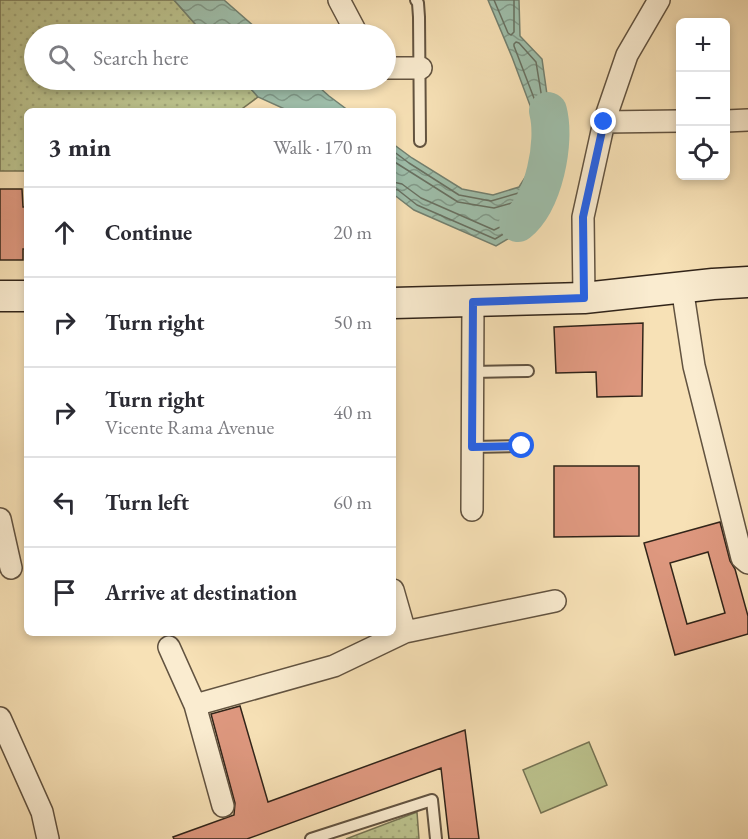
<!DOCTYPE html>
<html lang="en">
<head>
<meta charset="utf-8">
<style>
  :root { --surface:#fff; --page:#f2f2f3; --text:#2b2b33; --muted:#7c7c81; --line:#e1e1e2 }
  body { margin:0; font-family:"EB Garamond",serif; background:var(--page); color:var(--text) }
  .controls { position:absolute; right:18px; top:18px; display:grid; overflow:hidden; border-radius:9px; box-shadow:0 3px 9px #0003 }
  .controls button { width:54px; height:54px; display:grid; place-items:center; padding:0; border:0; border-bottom:2px solid var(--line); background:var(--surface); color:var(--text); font:30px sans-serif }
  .stop { position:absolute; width:18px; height:18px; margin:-14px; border:4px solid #2563eb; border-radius:50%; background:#fff }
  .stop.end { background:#2563eb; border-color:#fff; box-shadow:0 2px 6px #0008 }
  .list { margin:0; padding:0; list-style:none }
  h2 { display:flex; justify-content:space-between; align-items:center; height:78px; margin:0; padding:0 24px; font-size:26px }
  h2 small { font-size:20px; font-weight:400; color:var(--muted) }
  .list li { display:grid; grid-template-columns:39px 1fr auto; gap:18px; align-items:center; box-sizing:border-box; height:90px; padding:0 24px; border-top:2px solid var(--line) }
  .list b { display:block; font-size:22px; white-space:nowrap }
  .list p { margin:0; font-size:20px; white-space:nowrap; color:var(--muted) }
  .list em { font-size:20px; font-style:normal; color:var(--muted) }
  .icon { flex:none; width:33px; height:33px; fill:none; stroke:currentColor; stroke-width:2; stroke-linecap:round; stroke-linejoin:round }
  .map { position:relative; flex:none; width:748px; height:839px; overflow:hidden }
  .search { position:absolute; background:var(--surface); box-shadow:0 3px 9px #0003; left:24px; top:24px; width:372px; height:66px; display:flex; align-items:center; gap:15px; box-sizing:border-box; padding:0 21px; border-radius:33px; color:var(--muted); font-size:22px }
  .panel { position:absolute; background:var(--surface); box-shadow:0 3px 9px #0003; left:24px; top:108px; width:372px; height:528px; border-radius:9px }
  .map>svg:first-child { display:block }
  .grass { fill:url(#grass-dots); stroke:#767454; stroke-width:1.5 }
  .park { fill:#bcc38e; stroke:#767454; stroke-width:1.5 }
  .water { fill:url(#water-waves); stroke:#728070; stroke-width:1.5 }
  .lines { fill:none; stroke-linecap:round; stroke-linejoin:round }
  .shore { stroke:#687162; stroke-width:1.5 }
  .river { stroke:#9ebeaa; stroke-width:38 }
  .building { fill:#de987f; stroke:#312419; stroke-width:1.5; fill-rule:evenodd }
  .lane-casing { stroke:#625340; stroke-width:14 }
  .street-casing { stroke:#625340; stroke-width:24 }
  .secondary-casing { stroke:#312419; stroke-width:33 }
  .lane { stroke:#faecd0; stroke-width:10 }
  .street { stroke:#faecd0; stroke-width:21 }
  .secondary { stroke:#faecd0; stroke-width:30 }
  .route { stroke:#2563eb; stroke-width:8 }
</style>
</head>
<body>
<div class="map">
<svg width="748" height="839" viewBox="0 0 748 839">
  <defs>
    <pattern id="grass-dots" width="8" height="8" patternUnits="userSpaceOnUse" patternTransform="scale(1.5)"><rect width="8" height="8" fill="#bcc38e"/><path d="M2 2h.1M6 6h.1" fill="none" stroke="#a2a77a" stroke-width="1.8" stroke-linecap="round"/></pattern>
    <pattern id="water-waves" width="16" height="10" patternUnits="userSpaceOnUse" patternTransform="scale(1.5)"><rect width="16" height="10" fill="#9ebeaa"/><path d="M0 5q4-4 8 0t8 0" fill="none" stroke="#819a8a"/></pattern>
  </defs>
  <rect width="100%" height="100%" fill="#f7e1b6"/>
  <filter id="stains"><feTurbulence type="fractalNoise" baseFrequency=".00333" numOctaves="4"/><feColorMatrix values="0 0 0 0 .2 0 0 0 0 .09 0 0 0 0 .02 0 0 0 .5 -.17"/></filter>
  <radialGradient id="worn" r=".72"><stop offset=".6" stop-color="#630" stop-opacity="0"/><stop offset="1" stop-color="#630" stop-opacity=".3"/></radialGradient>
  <path class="grass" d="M0 0H174L204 34H34V80H243L258 97 239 111H27V171H0Z
    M417 812 419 839H346Z"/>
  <path class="park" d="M589 742 607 785 541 813 523 770Z"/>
  <path class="water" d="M174 0H224L263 34H204Z
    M488 0H519L520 36 542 59 552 130 539 211 523 230 496 246 414 210 393 194V144L412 158 462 189 493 195 519 187 533 165 537 124 512 57Z
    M243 80H311L329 96 349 111H289L258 97Z"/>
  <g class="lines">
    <path class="shore" d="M494 0 508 33 511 35 514 32V0
      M516 42 519 43 536 62 543 105 541 108 537 106 514 46V44Z
      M393 151 409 163 459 195 491 201 522 192 533 176H537L538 178 533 209 519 225 495 239 417 205 398 190 393 189
      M393 161 458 202 494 208 523 200 526 201V205L514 220 494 230 421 198 402 184 393 182"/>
    <path class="river" d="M518 223C544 202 556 142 548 111"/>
  </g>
  <path class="building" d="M0 189H22L23 207H27V249H23V260H0Z
    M643 323 642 396 597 397 596 372 556 373 554 327Z
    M554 466H639V536L554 537Z
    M720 522 730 561 735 569 748 616V634L675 655 644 543ZM708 552 725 613 687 624 670 563Z
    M240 706 268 802 465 730 479 839H449L441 768 247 839H174L173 837 234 815 235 803 211 714Z"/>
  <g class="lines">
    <g class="lane-casing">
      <path id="lane" d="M416 0 418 3 419 17 420 141
        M472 372 528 371
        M472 447 521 446
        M311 839 432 800 436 839"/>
    </g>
    <g class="street-casing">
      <path id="street" d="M339 0 357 34
        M386 68H421
        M726 121 748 120
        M604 122 680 121
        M682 287 694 366 742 558 748 563
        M584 298 583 217 604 122 627 55 659 0
        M472 510 473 302
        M0 519 11 568
        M393 590 405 632
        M169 647 195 705 223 806
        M195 705 334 666 405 632 555 601
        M0 718 42 812 48 839"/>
    </g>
    <g class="secondary-casing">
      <path id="secondary" d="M0 296H27
        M393 303 584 298 713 284 748 282"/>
    </g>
    <use href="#lane" class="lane"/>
    <use href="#street" class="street"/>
    <use href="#secondary" class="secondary"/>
  </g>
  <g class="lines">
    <path class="route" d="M522 446 472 447 473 302 584 298 583 217 604 122"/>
  </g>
  <rect width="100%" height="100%" filter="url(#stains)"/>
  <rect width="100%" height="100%" fill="url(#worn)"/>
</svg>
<div class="controls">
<button>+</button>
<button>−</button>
<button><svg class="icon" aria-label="locate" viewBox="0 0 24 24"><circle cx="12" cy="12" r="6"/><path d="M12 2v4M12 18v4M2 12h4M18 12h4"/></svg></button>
</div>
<div class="stop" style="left:522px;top:446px"></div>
<div class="stop end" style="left:604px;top:122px"></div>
<div class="search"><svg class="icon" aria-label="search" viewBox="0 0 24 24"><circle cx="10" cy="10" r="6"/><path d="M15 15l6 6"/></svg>Search here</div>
<section class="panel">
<h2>3 min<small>Walk · 170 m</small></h2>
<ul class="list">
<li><svg class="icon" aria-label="ahead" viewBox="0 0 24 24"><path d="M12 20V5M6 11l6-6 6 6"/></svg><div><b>Continue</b></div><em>20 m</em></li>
<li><svg class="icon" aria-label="right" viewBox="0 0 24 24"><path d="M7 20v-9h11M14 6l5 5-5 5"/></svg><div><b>Turn right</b></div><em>50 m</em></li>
<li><svg class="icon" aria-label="right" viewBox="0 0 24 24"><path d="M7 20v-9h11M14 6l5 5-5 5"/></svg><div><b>Turn right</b><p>Vicente Rama Avenue</p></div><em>40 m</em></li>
<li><svg class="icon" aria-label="left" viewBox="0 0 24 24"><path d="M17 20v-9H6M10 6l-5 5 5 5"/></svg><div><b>Turn left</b></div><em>60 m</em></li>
<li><svg class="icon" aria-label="arrive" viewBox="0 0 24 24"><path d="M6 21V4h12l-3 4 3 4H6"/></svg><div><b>Arrive at destination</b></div></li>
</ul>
</section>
</div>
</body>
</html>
